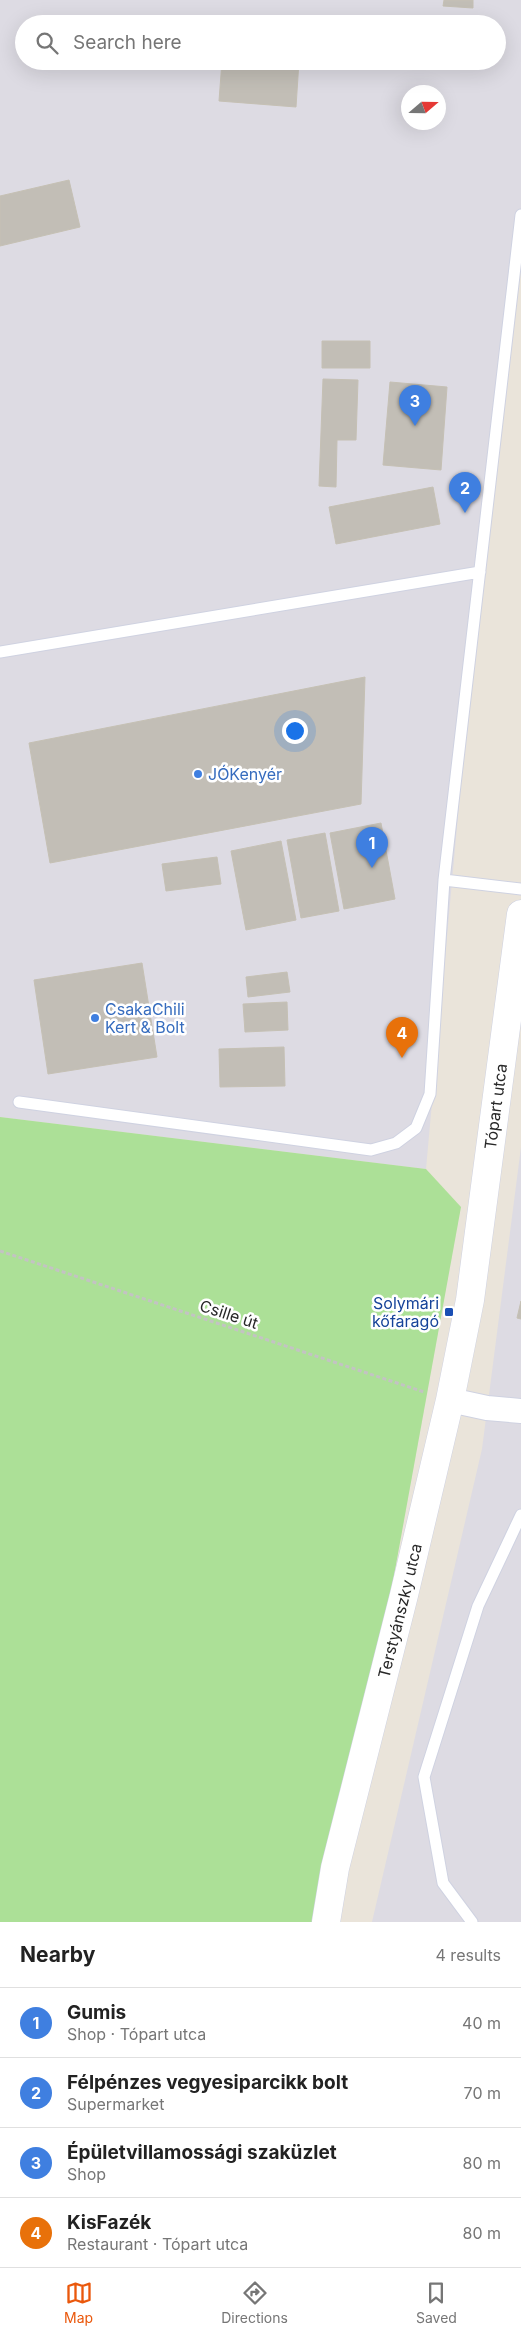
<!DOCTYPE html>
<html lang="en">
<head>
<meta charset="utf-8">
<style>
  :root { --surface:#fff; --page:#f2f2f2; --text:#222; --muted:#767676; --line:#e0e0e0; --accent:#ea580c }
  body { margin:0; font-family:Inter,sans-serif; background:var(--page); color:var(--text) }
  .compass { position:absolute; left:401px; top:85px; width:45px; height:45px; border-radius:50%; background:var(--surface); box-shadow:0 5px 20px #0002; rotate:70deg }
  .you { position:absolute; left:294px; top:730px; width:18px; height:18px; margin:-12px; border:4px solid #fff; border-radius:50%; background:#1a73e8; box-shadow:0 0 0 8px #1a73e833 }
  .badge { display:grid; place-items:center; width:32px; height:32px; border-radius:50%; background:var(--accent); color:#fff; font-size:16px; font-weight:700 }
  .pin { position:absolute; translate:-50% -41px; filter:drop-shadow(0 1px 2px #0008) }
  .pin::after { content:''; position:absolute; top:26px; width:18px; height:15px; background:inherit; clip-path:polygon(0 0,100% 0,50% 100%) }
  .list { margin:0; padding:0; list-style:none }
  h2 { display:flex; justify-content:space-between; align-items:center; height:65px; margin:0; padding:0 20px; font-size:21px }
  h2 small { font-size:16px; font-weight:400; color:var(--muted) }
  .list li { display:grid; grid-template-columns:32px 1fr auto; gap:15px; align-items:center; box-sizing:border-box; height:70px; padding:0 20px; border-top:1px solid var(--line) }
  .list b { display:block; font-size:19px; white-space:nowrap }
  .list p { margin:0; font-size:16px; white-space:nowrap; color:var(--muted) }
  .list em { font-size:16px; font-style:normal; color:var(--muted) }
  .icon { flex:none; width:28px; height:28px; fill:none; stroke:currentColor; stroke-width:2; stroke-linecap:round; stroke-linejoin:round }
  .map { position:relative; flex:none; width:521px; height:1922px; overflow:hidden }
  .search { position:absolute; background:var(--surface); box-shadow:0 5px 20px #0002; left:15px; right:15px; top:15px; height:55px; display:flex; align-items:center; gap:12px; box-sizing:border-box; padding:0 18px; border-radius:28px; color:var(--muted); font-size:19px }
  .sheet { height:345px; background:var(--surface) }
  nav { display:flex; justify-content:space-around; align-items:center; box-sizing:border-box; height:70px; border-top:1px solid var(--line); background:var(--surface); font-size:14px; color:var(--muted) }
  nav a { display:grid; justify-items:center; gap:2px }
  nav .on { color:var(--accent) }
  .map>svg:first-child { display:block }
  .industrial { fill:#dddbe3; fill-rule:evenodd }
  .green { fill:#ace097 }
  .building { fill:#c2beb6; stroke:#c5c0b4 }
  .lines { fill:none; stroke-linecap:round; stroke-linejoin:round }
  .service-casing { stroke:#cfd2e1; stroke-width:13 }
  .minor-casing { stroke:#cfd2e1; stroke-width:26 }
  .secondary-casing { stroke:#cfd2e1; stroke-width:29 }
  .path { stroke:#c3c3c3; stroke-width:3; stroke-dasharray:4 2.5; stroke-linecap:butt }
  .service { stroke:#fff; stroke-width:11 }
  .minor { stroke:#fff; stroke-width:24 }
  .secondary { stroke:#fff; stroke-width:28 }
  .shop-dot { fill:#3f7fe0; stroke:#fff; stroke-width:2 }
  .transit-dot { fill:#1a4fb4; stroke:#fff; stroke-width:2 }
  .labels { text-anchor:middle; dominant-baseline:central; stroke-width:5; stroke-linejoin:round; paint-order:stroke }
  .shop-label { font-size:16px; fill:#366cbe; stroke:#fff; text-anchor:start }
  .street-label { font-size:16px; fill:#282828; stroke:#fff }
  .transit-label { font-size:16px; fill:#164399; stroke:#fff; text-anchor:end }
</style>
</head>
<body>
<div class="map">
<svg width="521" height="1922" viewBox="0 0 521 1922">
  <rect width="100%" height="100%" fill="#eae4da"/>
  <path class="industrial" d="M0 0H521V215L480 572 426 1169 0 1117ZM24 24H497V61H24ZM408 92H438V122H408Z
    M521 1147V1922H372L482 1449Z"/>
  <path class="green" d="M0 1117 426 1169 461 1207 331 1922H0Z"/>
  <path class="building" d="M444 0H473V8L443 6Z
    M222 61H299L296 107 219 101Z
    M69 180 80 227 0 246V196Z
    M322 341H370V368H322Z
    M323 379 358 380 356 440H337L336 487 319 486Z
    M390 382 447 387 441 470 383 465Z
    M433 487 440 524 336 544 329 507Z
    M365 677 361 804 50 863 29 743Z
    M381 823 395 899 344 909 330 833Z
    M325 833 339 911 301 918 287 840Z
    M281 841 296 920 246 930 231 851Z
    M217 857 221 884 166 891 162 864Z
    M142 963 157 1057 48 1074 34 980Z
    M287 972 290 992 248 997 246 977Z
    M287 1002 288 1030 245 1032 243 1004Z
    M284 1047 285 1086 220 1087 219 1049Z
    M521 1301V1319L517 1318Z"/>
  <g class="lines">
    <g class="service-casing">
      <path id="service" d="M0 652 480 572
        M444 880 521 889
        M19 1102 371 1150 396 1143 416 1128 430 1094 444 880 521 215
        M472 1922 443 1883 424 1777 478 1606 521 1515"/>
    </g>
    <g class="minor-casing">
      <path id="minor" d="M450 1400 487 1408 521 1411"/>
    </g>
    <g class="secondary-casing">
      <g id="secondary">
        <path id="s1" d="M326 1922 335 1868 404 1595 450 1400 470 1300 521 914"/>
      </g>
    </g>
    <path class="path" d="M0 1251 424 1392"/>
    <use href="#service" class="service"/>
    <use href="#minor" class="minor"/>
    <use href="#secondary" class="secondary"/>
  </g>
  <g class="shop-dot">
    <circle cx="198" cy="774" r="5"/>
    <circle cx="95" cy="1018" r="5"/>
  </g>
  <rect class="transit-dot" x="444" y="1307" width="10" height="10" rx="2.5"/>
  <g class="labels">
    <g class="shop-label">
      <text x="208" y="774">JÓKenyér</text>
      <text x="105" y="1009">CsakaChili<tspan x="105" dy="18">Kert &amp; Bolt</tspan></text>
    </g>
    <g class="street-label">
      <text stroke="none"><textPath href="#s1" startOffset="834">Tópart utca</textPath></text>
      <text transform="translate(229 1314) rotate(18)">Csille út</text>
      <text stroke="none"><textPath href="#s1" startOffset="320">Terstyánszky utca</textPath></text>
    </g>
    <g class="transit-label">
      <text x="439" y="1303">Solymári<tspan x="439" dy="18">kőfaragó</tspan></text>
    </g>
  </g>
</svg>
<svg class="compass" viewBox="-18 -18 36 36"><path d="M0-13l5 13h-10z" fill="#e53935"/><path d="M0 13l5-13h-10z" fill="#767676"/></svg>
<div class="you"></div>
<div class="pin badge" style="left:372px;top:868px;background:#3f7fe0">1</div>
<div class="pin badge" style="left:465px;top:513px;background:#3f7fe0">2</div>
<div class="pin badge" style="left:415px;top:426px;background:#3f7fe0">3</div>
<div class="pin badge" style="left:402px;top:1058px;background:#e8710a">4</div>
<div class="search"><svg class="icon" aria-label="search" viewBox="0 0 24 24"><circle cx="10" cy="10" r="6"/><path d="M15 15l6 6"/></svg>Search here</div>
</div>
<section class="sheet">
<h2>Nearby<small>4 results</small></h2>
<ul class="list">
<li><span class="badge" style="background:#3f7fe0">1</span><div><b>Gumis</b><p>Shop · Tópart utca</p></div><em>40 m</em></li>
<li><span class="badge" style="background:#3f7fe0">2</span><div><b>Félpénzes vegyesiparcikk bolt</b><p>Supermarket</p></div><em>70 m</em></li>
<li><span class="badge" style="background:#3f7fe0">3</span><div><b>Épületvillamossági szaküzlet</b><p>Shop</p></div><em>80 m</em></li>
<li><span class="badge" style="background:#e8710a">4</span><div><b>KisFazék</b><p>Restaurant · Tópart utca</p></div><em>80 m</em></li>
</ul>
</section>
<nav>
<a class="on"><svg class="icon" aria-label="map" viewBox="0 0 24 24"><path d="M3 6l6-2 6 2 6-2v14l-6 2-6-2-6 2zM9 4v14M15 6v14"/></svg>Map</a>
<a><svg class="icon" aria-label="directions" viewBox="0 0 24 24"><path d="M12 3l9 9-9 9-9-9zM9 14v-3h6M13 9l2 2-2 2"/></svg>Directions</a>
<a><svg class="icon" aria-label="saved" viewBox="0 0 24 24"><path d="M7 4h10v16l-5-4-5 4z"/></svg>Saved</a>
</nav>
</body>
</html>
